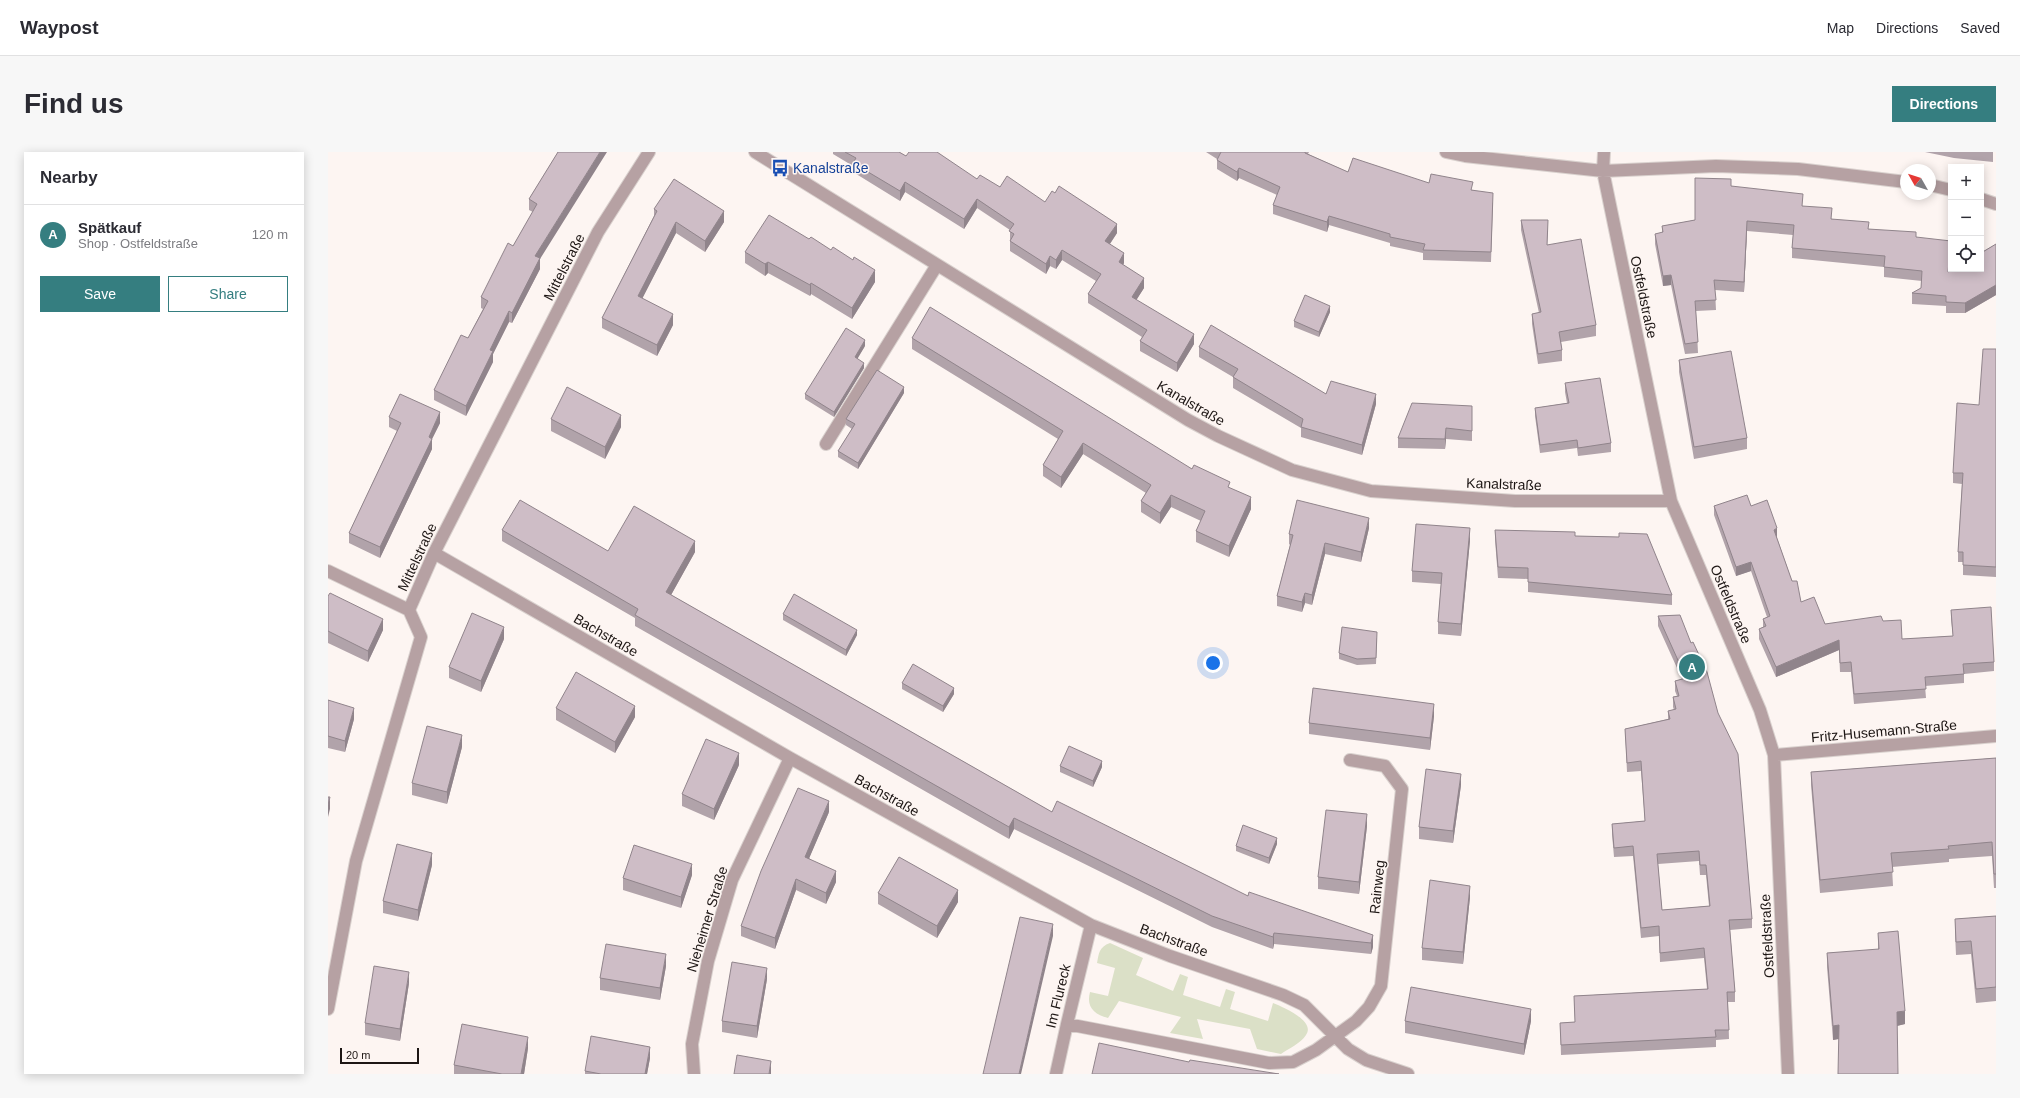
<!DOCTYPE html>
<html lang="en">
<head>
<meta charset="utf-8">
<style>
  :root { --surface:#fff; --page:#f7f7f7; --text:#2b2b33; --muted:#7c7c81; --line:#e1e1e2; --accent:#357e80 }
  body { margin:0; font-family:Arial,sans-serif; background:var(--page); color:var(--text) }
  .controls { position:absolute; right:12px; top:12px; display:grid; overflow:hidden; border-radius:0px; box-shadow:0 2px 10px #0003 }
  .controls button { width:36px; height:36px; display:grid; place-items:center; padding:0; border:0; border-bottom:1px solid var(--line); background:var(--surface); color:var(--text); font:20px sans-serif }
  .compass { position:absolute; left:1572px; top:12px; width:36px; height:36px; border-radius:50%; background:var(--surface); box-shadow:0 2px 10px #0003; rotate:309deg }
  .scale { position:absolute; left:12px; bottom:10px; width:79px; box-sizing:border-box; padding-left:4px; border:2px solid #1d1614; border-top:0; font-size:11px; line-height:14px; white-space:nowrap; color:#1d1614; -webkit-text-stroke:3px #fdf5f2; paint-order:stroke }
  .you { position:absolute; left:885px; top:511px; width:14px; height:14px; margin:-10px; border:3px solid #fff; border-radius:50%; background:#1a73e8; box-shadow:0 0 0 6px #1a73e833 }
  .badge { display:grid; place-items:center; width:26px; height:26px; border-radius:50%; background:var(--accent); color:#fff; font-size:13px; font-weight:700 }
  .pin { position:absolute; translate:-50% -50%; border:2px solid #fff; box-shadow:0 1px 4px #0006 }
  .list { margin:0; padding:0; list-style:none }
  h2 { display:flex; justify-content:space-between; align-items:center; height:52px; margin:0; padding:0 16px; font-size:17px }
  h2 small { font-size:13px; font-weight:400; color:var(--muted) }
  .list li { display:grid; grid-template-columns:26px 1fr auto; gap:12px; align-items:center; box-sizing:border-box; height:60px; padding:0 16px; border-top:1px solid var(--line) }
  .list b { display:block; font-size:15px; white-space:nowrap }
  .list p { margin:0; font-size:13px; white-space:nowrap; color:var(--muted) }
  .list em { font-size:13px; font-style:normal; color:var(--muted) }
  .actions { display:flex; gap:8px; padding:12px 16px }
  .actions a { flex:1; padding:9px 0; border:1px solid var(--accent); border-radius:0px; text-align:center; font-size:14px; color:var(--accent) }
  .actions .main { background:var(--accent); color:#fff }
  .icon { flex:none; width:22px; height:22px; fill:none; stroke:currentColor; stroke-width:2; stroke-linecap:round; stroke-linejoin:round }
  .map { position:relative; flex:none; width:1668px; height:922px; overflow:hidden; border-radius:0px }
  header { display:flex; align-items:center; gap:24px; box-sizing:border-box; height:56px; padding:0 20px; background:var(--surface); border-bottom:1px solid var(--line) }
  header strong { font-size:19px }
  nav { display:flex; gap:22px; margin-inline-start:auto; font-size:14px }
  .intro { display:flex; align-items:center; justify-content:space-between; box-sizing:border-box; height:96px; padding:0 24px }
  h1 { margin:0; font-size:28px }
  .button { padding:10px 18px; border-radius:0px; background:var(--accent); color:#fff; font-size:14px; font-weight:700 }
  main { display:flex; gap:24px; padding:0 24px }
  aside { flex:1; background:var(--surface); border-radius:0px; box-shadow:0 2px 10px #0003 }
  .map>svg:first-child { display:block }
  .green { fill:#dbe0c7 }
  .lines { fill:none; stroke-linecap:round; stroke-linejoin:round }
  .minor-casing { stroke:#d9d1ce; stroke-width:14 }
  .minor { stroke:#b6a1a3; stroke-width:12 }
  .wall { fill:#b1a3aa; fill-rule:evenodd }
  .shaded-wall { fill:#90848b }
  .building { fill:#cebdc6; stroke:#90848b; fill-rule:evenodd }
  .labels { text-anchor:middle; dominant-baseline:central; stroke-width:3; stroke-linejoin:round; paint-order:stroke }
  .transit-label { font-size:14px; fill:#164399; stroke:#fdf5f2; text-anchor:start }
  .street-label { font-size:14px; fill:#1d1614; stroke:#fdf5f2 }
</style>
</head>
<body>
<header>
<strong>Waypost</strong>
<nav><a>Map</a><a>Directions</a><a>Saved</a></nav>
</header>
<div class="intro"><h1>Find us</h1><a class="button">Directions</a></div>
<main>
<aside>
<h2>Nearby<small></small></h2>
<ul class="list">
<li><span class="badge">A</span><div><b>Spätkauf</b><p>Shop · Ostfeldstraße</p></div><em>120 m</em></li>
</ul>
<div class="actions"><a class="main">Save</a><a>Share</a></div>
</aside>
<div class="map">
<svg width="1668" height="922" viewBox="0 0 1668 922">
  <rect width="100%" height="100%" fill="#fdf5f2"/>
  <path class="green" d="M782 791 815 806 808 823 845 839 852 822 860 825 855 843 892 855 898 837 907 840 902 857 940 869 945 851C955 855 988 869 978 883 973 891 960 897 953 902L929 897 922 877 869 867 875 887 842 881 853 865 791 849 780 866C766 862 758 855 762 840L780 844 787 816 769 811C771 801 771 795 782 791Z"/>
  <g class="lines">
    <g class="minor-casing">
      <path id="minor" d="M427 0 860 268 890 284 964 318 1043 339 1187 349H1343
        M1118 0 1137 4 1275 19 1388 14 1470 17 1578 30
        M1276 0 1275 19 1343 349 1432 558 1446 603 1460 922
        M1602 33 1623 38
        M1653 47 1668 52
        M498 292 609 113
        M106 401 462 606 763 773 842 804 955 843 976 853 1020 897 1038 908 1080 922
        M0 419 81 458
        M1446 603 1668 584
        M0 857 28 709 93 485 81 458 106 401 270 80 321 0
        M739 872 941 911 965 910 988 898 1028 869 1041 855 1053 834 1074 637 1057 614 1022 608
        M366 922 364 892 380 809 404 728 462 606
        M728 922 739 872 763 773"/>
    </g>
    <use href="#minor" class="minor"/>
  </g>
  <path class="wall" d="M230 0 212 107V117L184 171 181 170 165 202V210L138 264 106 248V238L140 186 155 157 153 156V145L185 94 205 60 201 58V47Z
    M505 0H571L578 4 649 27 672 35 717 50 789 81 782 92 796 111 795 113 816 136 808 148 866 192 849 220 812 199V189L814 185 760 151V142L768 129 734 108 728 117 722 114 718 122 682 99V78L649 56 636 77 577 40 572 49 525 20V14L505 2Z
    M878 0H981L980 2 1020 20 1101 31 1145 38 1165 51 1163 110 1095 108V101L1062 94V91L1001 73 999 80 945 62V53L949 43 911 26 909 29 889 17V7Z
    M1597 0H1665V10L1626 6Z
    M1403 34 1475 54 1504 67 1541 77 1588 85 1623 99 1621 119 1668 92V143L1637 161H1618V154L1584 152V141L1593 136 1594 129 1556 125V115L1464 106V96L1465 83 1419 79 1416 140 1387 138 1388 158 1368 159 1370 201 1357 202 1343 133 1335 134 1327 92V82L1334 81V74L1367 68Z
    M326 57 396 70 377 100 348 81 314 146 345 173 329 204 274 176V166L326 64Z
    M1193 68 1220 79 1219 93 1268 173V184L1233 190 1234 198V209L1210 212 1204 172V162L1211 161 1193 78Z
    M417 100 547 130 524 167 483 142 482 144 440 121 437 124 417 111Z
    M1002 160 991 185 966 175V169Z
    M584 186 864 317 902 336 923 357 901 405 868 390V379L873 369 843 355 832 372 813 360V349L818 341 755 302 733 336 715 324V313L730 287 584 197Z
    M537 194 529 206 536 216 506 265 477 247V242Z
    M871 195 998 242 1048 252 1034 303 973 285V276L905 236V225L871 205Z
    M1668 197V425L1635 423V410H1630V400L1634 332 1625 331V321L1651 253Z
    M1351 208 1419 286V297L1366 307 1351 220Z
    M1237 231 1283 291V300L1250 304 1249 296 1212 301 1207 264V256L1239 251 1237 240Z
    M576 241 530 317 510 305V299L524 277 518 273V267Z
    M1144 254V289L1118 287 1117 297 1070 296V286Z
    M61 265 112 271 104 287V297L52 406 21 391V381L69 279 61 275Z
    M223 267 293 275 277 307 223 279Z
    M1386 354H1423L1449 386 1464 429 1473 450 1497 472 1555 469 1574 487 1625 484 1623 467V458L1666 510V519L1636 522V531L1597 534 1598 546 1526 552 1523 520H1512L1511 498 1448 525 1431 487V477L1435 475V467L1439 465 1423 419 1408 424 1386 363Z
    M1041 376 1033 410 997 402 984 453 977 451 974 460 949 454V444L962 393 961 392V382Z
    M174 378 280 399 367 400 343 443 724 660 920 744 1045 783V795L1043 802 946 792 945 797 884 775 686 677 681 687 307 474V466L174 389Z
    M1167 378 1247 384 1291 385 1344 443V453L1200 440V427L1170 426 1167 388Z
    M1142 388 1133 484 1110 482V470L1113 432 1084 430V419Z
    M0 444 55 478 40 510 0 491Z
    M455 462 529 483 518 504 455 468Z
    M1352 463 1424 767V776L1402 778 1407 840V850H1400L1401 887 1388 888V895L1233 903 1232 871 1247 870 1246 844 1379 837 1376 806 1332 810 1331 784 1313 786 1305 704 1286 705 1284 682V672L1317 669 1313 619 1299 620 1297 577 1340 567V559L1346 558 1345 555V545L1349 544 1347 539V529L1354 527 1330 474V464ZM1371 709 1372 723H1378L1381 754 1334 758 1330 712Z
    M1049 486 1048 512 1029 513 1011 507V501Z
    M176 487 153 540 121 526V515Z
    M574 531 626 542 615 560 574 537Z
    M0 548 26 567 17 600 0 596Z
    M228 556 307 565 287 601 228 568Z
    M1106 564 1102 598 981 582V571Z
    M134 595 119 652 84 643V631Z
    M1668 606V736H1666L1664 704 1621 707V710L1564 715 1565 734 1492 741 1483 633V620Z
    M411 613 386 668 354 654V642Z
    M732 614 774 615 765 635 732 620Z
    M1133 633 1125 691 1091 687V675Z
    M501 660 481 706 508 730 498 752 468 738 447 797 413 784V774Z
    M1039 674 1031 742 990 737V725Z
    M949 692 941 712 908 699V694Z
    M104 713 90 769 55 761V749Z
    M364 723 353 756 295 738V726Z
    M550 741 630 750 609 786 550 752Z
    M1142 745 1135 812 1094 808V796Z
    M1668 764V849L1648 851 1643 802 1628 803 1627 781V767Z
    M1550 781 1577 872 1505 888 1499 815V801L1550 798Z
    M338 814 332 848 272 838V826Z
    M439 827 429 886 394 880V869Z
    M81 831 72 889 37 883V871Z
    M1077 869H1203L1196 903 1077 881Z
    M200 896 196 922H126V913Z
    M322 906 319 922H257V919Z"/>
  <path class="shaded-wall" d="M272 0H279L212 107V117L184 171V161L207 104Z
    M911 16V26L909 29V20Z
    M577 30V40L572 49V39Z
    M649 47V56L636 77V67Z
    M396 59V70L377 100V89Z
    M1001 64V73L999 80V70Z
    M1419 69V79L1416 140V130Z
    M348 70V81L310 155V144Z
    M789 72V81L777 99V89Z
    M1623 89V99L1620 130V120Z
    M734 98V108L728 117V108Z
    M796 101V111L791 120V110Z
    M722 104V114L718 122V112Z
    M440 110V121L437 124V112Z
    M547 118V130L524 167V156Z
    M1343 123V133L1335 134V124Z
    M816 126V136L804 155V145Z
    M483 131V142L482 144V133Z
    M1668 133V143L1637 161V151Z
    M1002 154V160L991 185V180Z
    M181 159V170L165 202V210L138 264V254L162 198Z
    M345 162V173L329 204V193Z
    M866 182V192L849 220V211Z
    M537 188V194L527 211V205Z
    M536 211V216L506 265V260Z
    M576 235V241L530 317V311Z
    M1048 242V252L1034 303V293Z
    M112 260V271L104 287V297L52 406V395L101 285Z
    M293 263V275L277 307V295Z
    M1118 276V287L1117 297V287Z
    M755 291V302L733 336V325Z
    M843 343V355L832 372V361Z
    M923 345V357L901 405V394Z
    M1041 366V376L1033 410V400Z
    M1142 376V388L1133 484V472Z
    M1449 376V386L1446 387V378Z
    M367 389V400L338 452V440Z
    M997 391V402L984 453V443Z
    M1423 410V419L1408 424V415Z
    M977 441V451L974 460V450Z
    M55 467V478L40 510V499Z
    M176 475V487L153 540V529Z
    M529 478V483L518 504V498Z
    M1511 488V498L1448 525V515Z
    M626 536V542L615 560V554Z
    M1106 552V564L1102 598V586Z
    M307 554V565L287 601V590Z
    M26 556V567L17 600V589Z
    M134 583V595L119 652V640Z
    M411 601V613L386 668V657Z
    M774 609V615L765 635V629Z
    M1133 622V633L1125 691V679Z
    M2 645V657L0 665V653Z
    M501 649V660L477 716V705Z
    M1039 662V674L1031 742V730Z
    M686 666V677L681 687V675Z
    M949 686V692L941 712V706Z
    M104 701V713L90 769V758Z
    M364 712V723L353 756V745Z
    M508 719V730L498 752V741Z
    M468 727V738L447 797V786Z
    M1142 734V745L1135 812V800Z
    M630 738V750L609 786V774Z
    M725 772V784L693 922H691Z
    M946 781V792L945 797V785Z
    M1045 783V795L1043 802V791Z
    M338 802V814L332 848V836Z
    M439 816V827L429 886V874Z
    M81 820V831L72 889V877Z
    M1203 857V869L1196 903V892Z
    M1577 859V872L1569 874V860Z
    M1511 873V887L1505 888V874Z
    M200 885V896L196 922H193Z
    M322 895V906L319 922H317Z
    M443 909V922H441Z"/>
  <path class="building" d="M230 0H272L207 104 212 106 184 161 181 159 162 198 165 199 138 254 106 238 133 183 140 186 160 149 153 145 180 91 185 94 209 52 201 47Z
    M517 0H571L578 4 581 0H609L649 27 652 23 672 35 679 24 717 50 724 39 727 41 731 34 789 72 777 89 796 101 791 110 816 126 804 145 866 182 849 211 812 189 819 178 760 142 773 122 734 98 728 108 722 104 718 112 682 89 686 82 681 79 686 72 649 47 636 67 577 30 572 39 525 11 528 6Z
    M893 0H977V1L1020 20 1025 6 1101 31 1103 22 1145 30 1143 38 1165 41 1163 100 1095 98 1097 92 1062 85V82L1001 64 999 70 945 53 952 35 911 16 909 20 889 8Z
    M1367 26 1403 27V34L1475 42 1474 54 1504 56 1503 67 1541 70 1540 77 1588 80V85L1623 89 1620 120 1625 117H1653V101L1668 92V133L1637 151 1618 150V144L1584 141 1593 136 1594 119 1556 115 1557 104 1464 96 1466 73 1419 69 1416 130 1386 128 1388 148 1367 149 1370 190 1357 192 1343 123 1335 124 1327 82 1335 80 1334 74 1367 68Z
    M346 27 396 59 377 89 348 70 310 144 345 162 329 193 274 166 329 59 326 57Z
    M441 63 481 87 483 85 503 98 505 95 525 108 526 105 547 118 524 156 483 131 482 133 440 110 437 112 417 100Z
    M1193 68H1220L1219 93 1253 87 1268 173 1231 180 1234 198 1210 202 1204 162 1213 160Z
    M977 143 1002 154 991 180 966 169Z
    M602 155 864 317 866 313 902 330 900 335 923 345 901 394 868 379 877 359 843 343 832 361 813 349 823 333 755 291 733 325 715 313 735 279 584 186Z
    M883 173 998 242 1003 229 1048 242 1034 293 973 275 975 267 905 225 910 217 871 195Z
    M518 176 537 188 527 205 536 211 506 260 477 242Z
    M1655 197H1668V415L1635 413V400H1630L1635 321H1625L1629 251 1651 253Z
    M1403 199 1419 286 1366 295 1351 208Z
    M549 218 576 235 530 311 510 299 527 272 518 267Z
    M1272 226 1283 291 1250 296 1249 288 1212 293 1207 256 1241 251 1237 231Z
    M239 235 293 263 277 295 223 267Z
    M72 242 112 260 101 285 104 287 52 395 21 381 73 271 61 265Z
    M1084 251 1144 254V279L1118 276 1117 287 1070 286Z
    M1419 343 1423 354 1439 348 1449 376 1446 378 1464 429H1469L1473 450 1486 445 1497 472 1553 464 1555 469 1573 468 1574 487 1625 484 1623 458 1663 455 1666 510 1635 512 1636 522 1597 525 1598 537 1526 542 1523 510 1512 511 1511 488 1448 515 1431 477 1438 474 1435 467 1442 464 1423 410 1408 415 1386 354Z
    M192 348 280 399 306 354 367 389 338 440 724 660 729 649 920 744 921 740 1045 783 1043 791 946 781 945 785 884 764 686 666 681 675 307 463 310 457 174 378Z
    M969 348 1041 366 1033 400 997 391 984 443 977 441 974 450 949 444 965 383 961 382Z
    M1088 372 1142 376 1133 472 1110 470 1114 421 1084 419Z
    M1167 378 1247 380V384L1291 385V381L1319 382 1344 443 1200 430V416L1170 415Z
    M2 441 55 467 40 499 0 479V444Z
    M466 442 529 478 518 498 455 462Z
    M144 461 176 475 153 529 121 515Z
    M1352 463 1363 491 1365 490 1379 520 1390 561 1410 602 1424 767 1401 768 1407 840H1399L1401 878H1387L1388 885 1233 893 1232 871 1247 870 1246 844 1380 837 1376 796 1332 801 1331 774 1313 776 1305 694 1286 696 1284 672 1317 669 1313 609 1299 611 1297 577 1342 567 1340 559 1348 557 1345 545 1351 544 1347 529 1358 526 1330 464ZM1371 699 1372 713H1378L1382 754 1334 758 1329 702Z
    M1014 475 1049 480 1048 506 1029 507 1011 501Z
    M585 512 626 536 615 554 574 531Z
    M248 520 307 554 287 590 228 556Z
    M985 536 1106 552 1102 586 981 571Z
    M0 548 26 556 17 589 0 584Z
    M99 574 134 583 119 640 84 631Z
    M378 587 411 601 386 657 354 642Z
    M741 594 774 609 765 629 732 614Z
    M1668 606V722H1666L1664 690 1620 694 1621 697 1563 701 1565 720 1492 728 1483 620Z
    M1098 617 1133 622 1125 679 1091 675Z
    M470 636 501 649 477 705 508 719 498 741 468 727 447 786 413 774 433 719Z
    M0 645H2L0 653Z
    M998 658 1039 662 1031 730 990 725Z
    M915 673 949 686 941 706 908 694Z
    M69 692 104 701 90 758 55 749Z
    M306 693 364 712 353 745 295 726Z
    M571 705 630 738 609 774 550 741Z
    M1102 728 1142 734 1135 800 1094 796Z
    M1668 764V835L1648 837 1643 789 1628 790 1627 767Z
    M692 765 725 772 691 922H655Z
    M1570 779 1577 859 1569 860 1570 922H1510L1511 873 1505 874 1499 801 1551 797 1550 781Z
    M278 792 338 802 332 836 272 826Z
    M404 810 439 816 429 874 394 869Z
    M46 814 81 820 72 877 37 871Z
    M1083 835 1203 857 1196 892 1077 869Z
    M134 872 200 885 193 922H174L126 913Z
    M263 884 322 895 317 922H273L257 919Z
    M771 891 861 910 862 908 951 922H764Z
    M409 903 443 909 441 922H406Z"/>
  <defs>
    <g id="bus-bare" transform="scale(1.38)"><path d="M-5-6H5V4H4V6H2V4H-2V6H-4V4H-5ZM-3.5-4V0h7V-4ZM-3.5 1.2v1.5H-2V1.2ZM2 1.2v1.5H3.5V1.2Z" fill="#1a4fb4" stroke="#fdf5f2" stroke-width="2.5" paint-order="stroke"/></g>
  </defs>
  <g fill-rule="evenodd">
    <use href="#bus-bare" x="452" y="16"/>
  </g>
  <g class="labels">
    <g class="transit-label">
      <text x="465" y="16">Kanalstraße</text>
    </g>
    <g class="street-label">
      <text transform="translate(236 115) rotate(-63)">Mittelstraße</text>
      <text transform="translate(1316 145) rotate(78)">Ostfeldstraße</text>
      <text transform="translate(863 251) rotate(30)">Kanalstraße</text>
      <text transform="translate(1176 332) rotate(2)">Kanalstraße</text>
      <text transform="translate(89 405) rotate(-65)">Mittelstraße</text>
      <text transform="translate(1403 452) rotate(67)">Ostfeldstraße</text>
      <text transform="translate(278 483) rotate(30)">Bachstraße</text>
      <text transform="translate(1556 579) rotate(-5)">Fritz-Husemann-Straße</text>
      <text transform="translate(559 643) rotate(29)">Bachstraße</text>
      <text transform="translate(1049 735) rotate(-84)">Rainweg</text>
      <text transform="translate(379 767) rotate(-73)">Nieheimer Straße</text>
      <text transform="translate(1439 784) rotate(-93)">Ostfeldstraße</text>
      <text transform="translate(846 788) rotate(20)">Bachstraße</text>
      <text transform="translate(730 844) rotate(-76)">Im Flureck</text>
    </g>
  </g>
</svg>
<div class="controls">
<button>+</button>
<button>−</button>
<button><svg class="icon" aria-label="locate" viewBox="0 0 24 24"><circle cx="12" cy="12" r="6"/><path d="M12 2v4M12 18v4M2 12h4M18 12h4"/></svg></button>
</div>
<svg class="compass" viewBox="-18 -18 36 36"><path d="M0-13l5 13h-10z" fill="#e53935"/><path d="M0 13l5-13h-10z" fill="#7c7c81"/></svg>
<div class="scale">20 m</div>
<div class="you"></div>
<div class="pin badge" style="left:1364px;top:515px">A</div>
</div>
</main>
</body>
</html>
